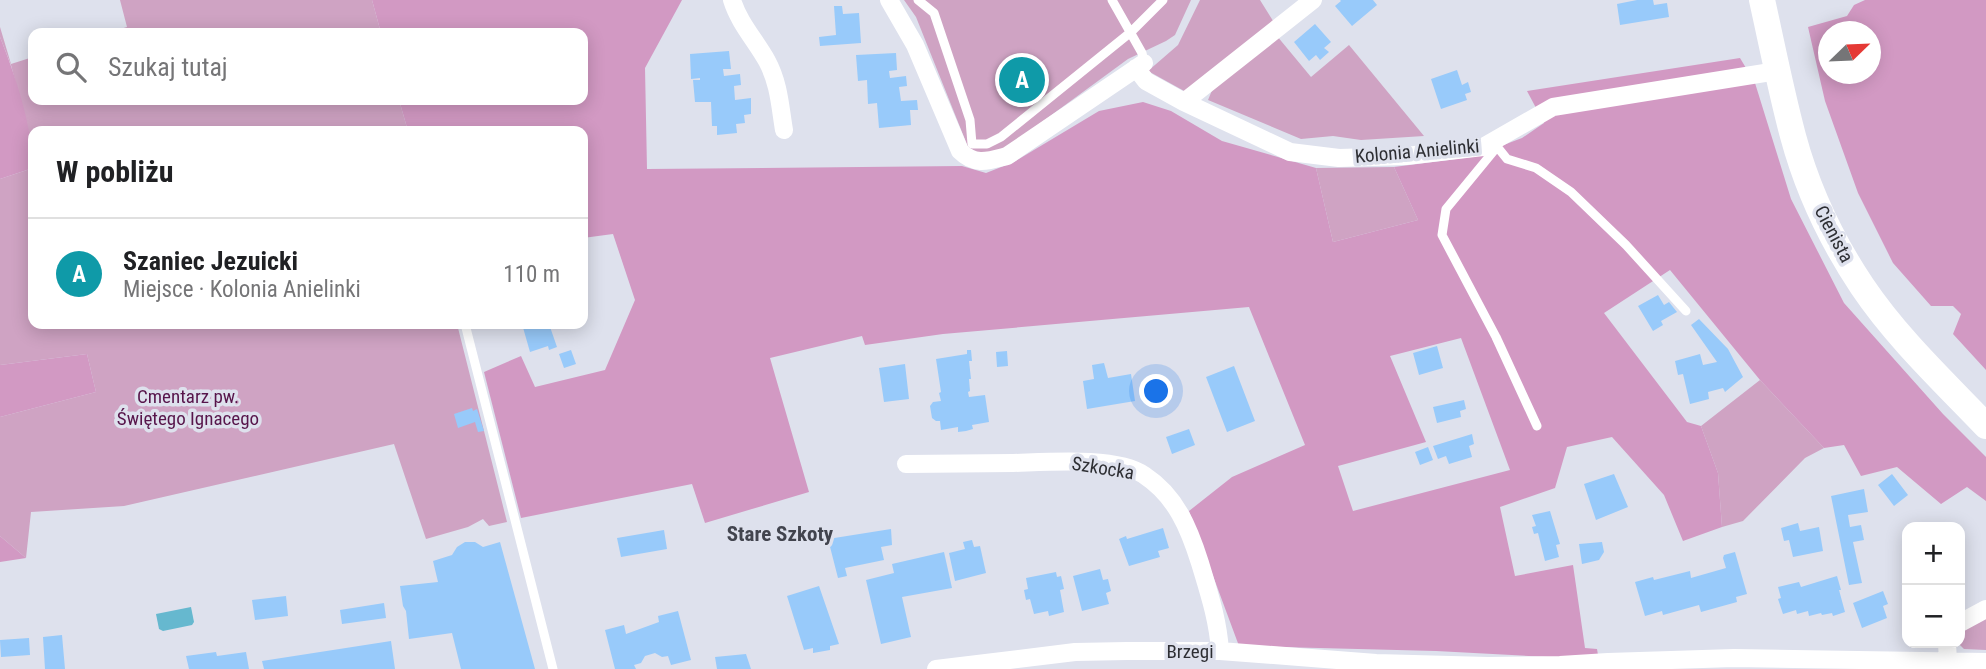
<!DOCTYPE html>
<html lang="pl">
<head>
<meta charset="utf-8">
<style>
  :root { --surface:#fff; --page:#f6f6f6; --text:#202124; --muted:#757577; --line:#e0e0e0; --accent:#4f7e09 }
  body { margin:0; font-family:"Roboto Condensed",sans-serif; background:var(--page); color:var(--text) }
  .controls { position:absolute; right:21px; bottom:21px; display:grid; overflow:hidden; border-radius:14px; box-shadow:0 4px 18px #0003 }
  .controls button { width:63px; height:63px; display:grid; place-items:center; padding:0; border:0; border-bottom:2px solid var(--line); background:var(--surface); color:var(--text); font:35px sans-serif }
  .compass { position:absolute; left:1818px; top:21px; width:63px; height:63px; border-radius:50%; background:var(--surface); box-shadow:0 4px 18px #0003; rotate:67deg }
  .you { position:absolute; left:1157px; top:392px; width:24px; height:24px; margin:-18px; border:5px solid #fff; border-radius:50%; background:#1a73e8; box-shadow:0 0 0 10px #1a73e833 }
  .badge { display:grid; place-items:center; width:46px; height:46px; border-radius:50%; background:var(--accent); color:#fff; font-size:23px; font-weight:700 }
  .pin { position:absolute; translate:-50% -50%; border:4px solid #fff; box-shadow:0 2px 7px #0006 }
  .list { margin:0; padding:0; list-style:none }
  h2 { display:flex; justify-content:space-between; align-items:center; height:91px; margin:0; padding:0 28px; font-size:30px }
  h2 small { font-size:23px; font-weight:400; color:var(--muted) }
  .list li { display:grid; grid-template-columns:46px 1fr auto; gap:21px; align-items:center; box-sizing:border-box; height:112px; padding:0 28px; border-top:2px solid var(--line) }
  .list b { display:block; font-size:26px; white-space:nowrap }
  .list p { margin:0; font-size:23px; white-space:nowrap; color:var(--muted) }
  .list em { font-size:23px; font-style:normal; color:var(--muted) }
  .icon { flex:none; width:38px; height:38px; fill:none; stroke:currentColor; stroke-width:2; stroke-linecap:round; stroke-linejoin:round }
  .map { position:relative; flex:none; width:1986px; height:669px; overflow:hidden }
  .search { position:absolute; background:var(--surface); box-shadow:0 4px 18px #0003; left:28px; top:28px; width:560px; height:77px; display:flex; align-items:center; gap:18px; box-sizing:border-box; padding:0 24px; border-radius:14px; color:var(--muted); font-size:26px }
  .panel { position:absolute; background:var(--surface); box-shadow:0 4px 18px #0003; left:28px; top:126px; width:560px; height:203px; border-radius:14px }
  .map>svg:first-child { display:block }
  .green { fill:#cfa3c3 }
  .forest { fill:#d299c3; fill-rule:evenodd }
  .water { fill:#66b8cf }
  .building { fill:#98cafa }
  .lines { fill:none; stroke-linecap:round; stroke-linejoin:round }
  .lane { stroke:#fff; stroke-width:9 }
  .street { stroke:#fff; stroke-width:18 }
  .secondary { stroke:#fff; stroke-width:26 }
  .labels { text-anchor:middle; dominant-baseline:central; stroke-width:7; stroke-linejoin:round; paint-order:stroke }
  .street-label { font-size:19px; fill:#2d2e33; stroke:#dee1ed }
  .park-label { font-size:19px; fill:#57154b; stroke:#dee1ed }
  .neighbourhood-label { font-size:21px; font-weight:bold; fill:#42444e; stroke:#dee1ed }
</style>
</head>
<body>
<div class="map">
<svg width="1986" height="669" viewBox="0 0 1986 669">
  <rect width="100%" height="100%" fill="#dee1ed"/>
  <path class="green" d="M120 0H372L381 33H107L127 27Z
    M904 0H1191L1175 35 1166 41 1128 59 1005 149 981 155 968 147 916 17Z
    M1200 0H1260L1275 24 1186 92 1148 71 1178 45Z
    M0 27 11 64 33 57V100H399L408 131H33V149L11 65 0 37Z
    M1277 36 1311 77 1349 45 1424 136 1361 140 1333 136 1301 139 1208 100 1213 88Z
    M1394 167 1418 220 1333 242 1316 168Z
    M33 168V324H457L507 522 489 526 483 519 468 527 426 539 394 444 124 506 31 512 26 558 0 536V417L96 392 87 354 0 365V179Z
    M1760 380 1824 448 1805 458 1743 521 1722 527 1718 473 1701 426Z
    M1986 615V650L1964 649 1958 643H1960V630Z"/>
  <path class="forest" d="M372 0H682L645 68 647 169 962 166 986 173 1014 162 1099 111 1143 102 1171 111 1222 141 1316 168 1333 242 1418 220 1394 167 1472 157 1522 138 1544 123 1527 91 1740 58 1755 83 1791 199 1844 303 1943 414 1986 457V501L1967 487 1941 504 1897 467 1861 476 1844 445 1824 448 1760 380 1670 270 1604 313 1687 422 1701 426 1718 473 1722 527 1683 541 1664 495 1612 437 1567 447 1555 488 1500 507 1515 576 1573 565 1585 648 1597 649 1598 655 1566 658 1436 651 1239 646 1189 511 1232 477 1305 445 1249 307 943 334 865 345 862 336 770 358 809 492 705 523 692 484 521 518 484 372 521 356 535 387 605 370 635 300 613 234 583 238V131H408L399 100H583V33H381ZM1461 338 1510 470 1353 511 1338 466 1426 442 1390 356Z
    M1865 0H1986V370L1953 334 1961 314 1953 306H1931L1893 263 1858 193 1825 101 1808 27 1847 16 1854 5ZM1828 32H1870V74H1828Z
    M0 37C15 74 33 129 33 168L0 179Z
    M87 354 96 392 0 417V365Z
    M0 536 26 558 0 562Z"/>
  <path class="water" d="M191 607 194 622 192 625 163 631 159 629 156 614Z"/>
  <path class="building" d="M1340 0H1373L1377 5 1352 26 1335 6 1341 1Z
    M1637 0H1653L1654 5 1667 3 1669 17 1620 25 1617 4Z
    M834 6H842L843 14 859 13 861 43 820 46 819 37 836 35Z
    M1315 24 1331 42 1324 48 1329 52 1320 60 1316 55 1309 61 1294 42Z
    M729 51 731 69H723L724 76 740 74 741 85 734 86 735 100 751 98V114L744 115 745 123 736 124 737 133 717 135V126H712L711 102H695L693 80H700V78L691 79 690 54Z
    M896 53 897 70 889 71 890 78 906 76 907 86 899 87 901 101 917 100 918 110H910L911 125 879 128 877 103 868 104 867 80 858 81 856 55Z
    M1457 70 1462 85 1468 82 1471 92 1465 94 1467 100 1441 109 1431 79Z
    M1658 295 1664 305 1669 302 1677 312 1661 321 1663 325 1653 331 1638 306Z
    M1699 319 1728 349 1743 377 1725 392 1723 388 1708 392 1709 399 1690 404 1683 374 1678 375 1675 361 1700 354 1703 365 1717 362 1691 325Z
    M522 324H549L557 347 549 350 548 346 530 352Z
    M1437 346 1443 368 1419 375 1413 353Z
    M571 350 576 364 564 368 559 354Z
    M967 350H971L972 361H969L971 379H969L970 391 968 392 969 397 985 395 989 422 972 425 973 429 966 431 958 432V427L941 430 940 421H936L932 418 930 406 933 402 941 401 939 393 941 392 936 359 967 354Z
    M1007 351 1008 366 997 367 996 352Z
    M1104 363 1108 378 1131 374 1135 401 1087 409 1083 381 1094 379 1092 365Z
    M905 364 909 399 884 402 879 368Z
    M1234 366 1255 421 1227 432 1206 377Z
    M1464 400 1466 409 1460 411 1461 417 1437 423 1433 407Z
    M472 408 473 411 477 409 484 431 478 432 475 422 458 428 454 414Z
    M1189 429 1195 445 1172 454 1166 437Z
    M1472 434 1474 444 1469 446 1472 457 1449 464 1446 456 1438 459 1433 446Z
    M1428 447 1433 460 1420 465 1415 452Z
    M1614 474 1628 507 1596 520 1584 484Z
    M1892 474 1908 495 1894 506 1878 485Z
    M1864 489 1868 512 1848 515 1850 527 1861 525 1864 540 1853 542 1862 583 1849 585 1831 496Z
    M1550 511 1560 544 1556 545 1559 557 1545 561 1538 533 1534 534 1532 527 1536 526 1532 515Z
    M1798 523 1800 531 1819 527 1823 551 1793 557 1789 540 1784 541 1781 528Z
    M1163 528 1169 548 1158 551 1160 557 1129 566 1119 539 1126 536 1127 539Z
    M891 529 892 545 881 547 884 560 845 568 847 576 838 578 828 539Z
    M664 530 667 549 621 557 617 538Z
    M972 540 974 547 980 546 986 573 955 581 949 553 965 549 963 542Z
    M465 542H475L483 547 500 542 535 669H461L452 633 409 639 406 611 403 606 400 586 438 582 433 561 452 555 457 547Z
    M1602 542 1604 552 1599 560 1582 564 1579 544Z
    M944 552 952 588 902 597 911 637 881 644 866 580 894 573 892 564Z
    M1735 552 1747 594 1736 597 1737 602 1701 612 1699 605 1663 615 1662 611 1645 616 1635 582 1653 577 1654 580 1690 571 1691 578 1726 568 1723 558 1724 555Z
    M1100 569 1103 580 1108 579 1111 591 1106 593 1109 604 1082 611 1073 576Z
    M1056 572 1057 577 1061 576 1064 589 1060 590 1064 612 1049 616 1048 611 1034 614 1030 599 1026 600 1024 590 1028 589 1026 578Z
    M1837 576 1841 590H1839L1845 612 1833 616 1832 613 1822 615 1821 613 1809 616 1808 611 1797 614 1796 610 1783 614 1778 599 1781 598 1778 587 1799 582 1801 587Z
    M819 586 839 644 830 646V650L813 653V648L804 650 787 596Z
    M1883 591 1888 604 1883 606 1887 618 1862 628 1853 603Z
    M286 596 288 616 255 620 252 600Z
    M384 603 386 618 342 624 340 610Z
    M678 611 691 660 671 665 668 656 662 657 655 653 645 656 641 663 634 665 636 669H615L605 630 624 625 626 634 659 622 658 616Z
    M62 635 65 669H45L43 637Z
    M29 638 30 655 1 657 0 640Z
    M391 641 395 669H264L262 661Z
    M216 652 217 656 246 652 249 669H189L186 656Z
    M746 654 751 669H717L715 657Z"/>
  <g class="lines">
    <path class="lane" d="M918 0 934 13 970 120 972 144H987L1001 137 1131 32 1163 0
      M1112 0 1142 53 1144 63
      M1495 144 1507 159 1536 168 1571 192 1626 245 1686 311
      M1497 147 1446 209 1442 235 1496 337 1537 426
      M465 324 553 669"/>
    <path class="street" d="M732 0C739 23 756 41 767 61 779 83 780 106 784 130
      M889 0 915 45 960 151C975 166 988 161 1007 156L1144 63
      M1136 68 1146 81 1184 102 1290 152 1339 158 1406 156 1483 147 1553 107 1777 71
      M1184 102 1313 0
      M906 464C942 464 977 463 1013 463 1046 462 1117 456 1144 475 1176 496 1189 528 1200 563 1209 593 1218 620 1220 651
      M1960 623 1986 609
      M1947 643 1948 661
      M936 669 1075 652 1127 651H1220L1376 663 1488 666 1560 665 1608 662 1734 658 1986 662"/>
    <path class="secondary" d="M1762 0C1772 45 1781 91 1793 136 1807 188 1832 241 1862 286 1897 338 1943 381 1986 426"/>
  </g>
  <g class="labels">
    <g class="street-label">
      <text transform="translate(1417 151) rotate(-5)">Kolonia Anielinki</text>
      <text transform="translate(1834 234) rotate(62)">Cienista</text>
      <text transform="translate(1103 468) rotate(9)">Szkocka</text>
      <text x="1190" y="651">Brzegi</text>
    </g>
    <g class="park-label">
      <text x="188" y="396">Cmentarz pw.<tspan x="188" dy="22">Świętego Ignacego</tspan></text>
    </g>
    <g class="neighbourhood-label">
      <text x="780" y="534">Stare Szkoty</text>
    </g>
  </g>
</svg>
<div class="controls">
<button>+</button>
<button>−</button>
</div>
<svg class="compass" viewBox="-18 -18 36 36"><path d="M0-13l5 13h-10z" fill="#e53935"/><path d="M0 13l5-13h-10z" fill="#757577"/></svg>
<div class="you"></div>
<div class="pin badge" style="left:1022px;top:80px;background:#0f9aa8">A</div>
<div class="search"><svg class="icon" aria-label="search" viewBox="0 0 24 24"><circle cx="10" cy="10" r="6"/><path d="M15 15l6 6"/></svg>Szukaj tutaj</div>
<section class="panel">
<h2>W pobliżu<small></small></h2>
<ul class="list">
<li><span class="badge" style="background:#0f9aa8">A</span><div><b>Szaniec Jezuicki</b><p>Miejsce · Kolonia Anielinki</p></div><em>110 m</em></li>
</ul>
</section>
</div>
</body>
</html>
